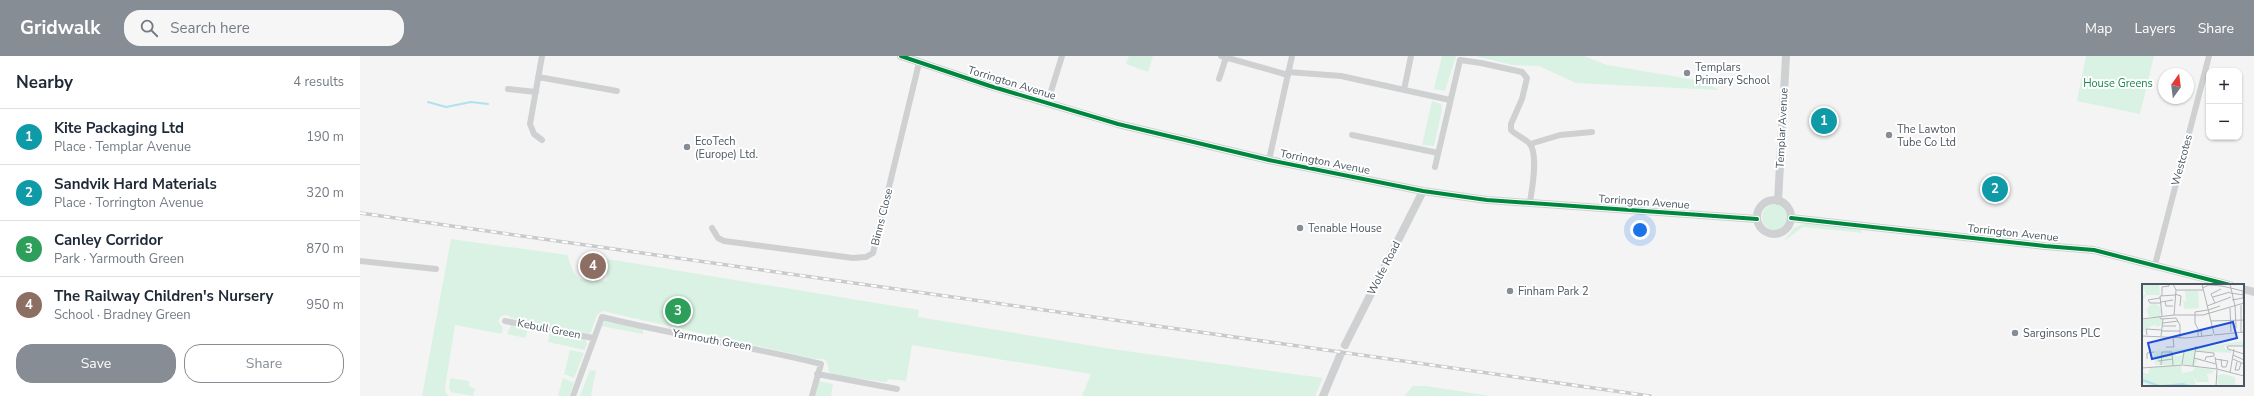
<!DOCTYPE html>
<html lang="en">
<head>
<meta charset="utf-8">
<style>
  :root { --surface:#fff; --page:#f6f6f7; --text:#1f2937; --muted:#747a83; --line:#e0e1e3; --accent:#868d94 }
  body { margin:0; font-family:"Nunito Sans",sans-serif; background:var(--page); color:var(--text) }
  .controls { position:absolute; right:12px; top:12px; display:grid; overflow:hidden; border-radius:8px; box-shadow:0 1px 3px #0004 }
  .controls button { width:36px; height:36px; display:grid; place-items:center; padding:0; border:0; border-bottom:1px solid var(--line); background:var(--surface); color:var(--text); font:20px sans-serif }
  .compass { position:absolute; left:1798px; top:12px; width:36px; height:36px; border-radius:50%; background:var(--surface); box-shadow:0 1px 3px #0004; rotate:14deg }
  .you { position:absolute; left:1280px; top:174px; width:14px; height:14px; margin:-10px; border:3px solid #fff; border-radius:50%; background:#1a73e8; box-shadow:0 0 0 6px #1a73e833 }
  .badge { display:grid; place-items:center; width:26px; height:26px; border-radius:50%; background:var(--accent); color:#fff; font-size:13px; font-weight:700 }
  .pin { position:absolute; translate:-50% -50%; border:2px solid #fff; box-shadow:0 1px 4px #0006 }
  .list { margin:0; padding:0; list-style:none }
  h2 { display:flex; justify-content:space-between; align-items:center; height:52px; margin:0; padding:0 16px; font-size:17px }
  h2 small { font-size:13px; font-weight:400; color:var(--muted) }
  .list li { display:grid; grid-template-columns:26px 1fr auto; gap:12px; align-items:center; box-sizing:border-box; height:56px; padding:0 16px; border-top:1px solid var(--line) }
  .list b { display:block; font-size:15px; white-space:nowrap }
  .list p { margin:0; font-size:13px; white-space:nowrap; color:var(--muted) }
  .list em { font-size:13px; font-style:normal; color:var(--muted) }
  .actions { display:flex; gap:8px; padding:12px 16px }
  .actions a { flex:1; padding:9px 0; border:1px solid var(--accent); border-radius:16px; text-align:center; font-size:14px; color:var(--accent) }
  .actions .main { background:var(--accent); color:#fff }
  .icon { flex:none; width:22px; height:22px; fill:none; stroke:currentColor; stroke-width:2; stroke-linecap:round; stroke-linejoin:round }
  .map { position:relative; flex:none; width:1894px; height:340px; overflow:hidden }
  header { display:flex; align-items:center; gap:24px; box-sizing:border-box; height:56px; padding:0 20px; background:var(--accent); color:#fff }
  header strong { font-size:19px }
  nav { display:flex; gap:22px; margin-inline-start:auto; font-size:14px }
  .search { width:280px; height:36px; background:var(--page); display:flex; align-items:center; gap:10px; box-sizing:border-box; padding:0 14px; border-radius:16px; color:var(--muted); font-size:15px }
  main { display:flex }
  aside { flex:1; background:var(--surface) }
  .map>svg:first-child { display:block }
  .green { fill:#d9f2e3 }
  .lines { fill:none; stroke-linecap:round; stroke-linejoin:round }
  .stream { stroke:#aee2f0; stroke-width:2 }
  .tertiary-tunnel { stroke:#d2d4d7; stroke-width:8; stroke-dasharray:8 4; stroke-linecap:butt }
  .minor { stroke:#ced0d2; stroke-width:6 }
  .tertiary { stroke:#ced0d2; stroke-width:8 }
  .rail-casing { stroke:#c9cacc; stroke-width:3.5 }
  .rail { stroke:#fff; stroke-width:2; stroke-dasharray:6; stroke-linecap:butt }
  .cycleway-casing { stroke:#fff; stroke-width:6 }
  .cycleway { stroke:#00873e; stroke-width:4 }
  .poi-dot { fill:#868d94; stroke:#fff; stroke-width:1.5 }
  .labels { text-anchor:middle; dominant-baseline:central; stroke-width:4; stroke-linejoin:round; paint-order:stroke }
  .poi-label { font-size:11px; fill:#4a5661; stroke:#fff; text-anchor:start }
  .street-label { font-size:11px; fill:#4a5661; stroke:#fff }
  .park-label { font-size:11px; fill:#17864f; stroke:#fff }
  .inset-river { fill:none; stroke:#aee2f0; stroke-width:2 }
  .inset-road { fill:none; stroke:#b0b5b9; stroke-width:1 }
  .view { fill:#1d4ed8; fill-opacity:0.15; stroke:#1d4ed8; stroke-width:2 }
  .inset-edge { fill:none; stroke:#4a5661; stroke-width:2 }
</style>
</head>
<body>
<header>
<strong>Gridwalk</strong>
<div class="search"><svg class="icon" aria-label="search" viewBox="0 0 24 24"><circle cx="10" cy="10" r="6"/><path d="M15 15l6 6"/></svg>Search here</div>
<nav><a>Map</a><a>Layers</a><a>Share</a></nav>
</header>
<main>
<aside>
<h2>Nearby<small>4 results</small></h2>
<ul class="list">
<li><span class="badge" style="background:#0f9aa8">1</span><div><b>Kite Packaging Ltd</b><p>Place · Templar Avenue</p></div><em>190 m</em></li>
<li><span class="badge" style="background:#0f9aa8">2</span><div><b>Sandvik Hard Materials</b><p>Place · Torrington Avenue</p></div><em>320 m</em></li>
<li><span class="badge" style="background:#2e9e5b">3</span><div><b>Canley Corridor</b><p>Park · Yarmouth Green</p></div><em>870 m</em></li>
<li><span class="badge" style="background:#8d6e63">4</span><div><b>The Railway Children's Nursery</b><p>School · Bradney Green</p></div><em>950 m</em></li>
</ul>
<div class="actions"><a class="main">Save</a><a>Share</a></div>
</aside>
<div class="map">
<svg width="1894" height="340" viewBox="0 0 1894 340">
  <rect width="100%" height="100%" fill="#f4f4f4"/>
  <path class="green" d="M769 0H793L788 16 766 8Z
    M1082 0H1096L1085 35 1074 33Z
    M1116 0H1224L1247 9 1342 25 1359 34 1216 27 1179 10 1152 9Z
    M1726 0H1794L1780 58 1717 45Z
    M1072 45 1081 48 1082 54 1074 90 1062 89Z
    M1402 161a13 13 0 1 1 26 0a13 13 0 1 1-26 0Z
    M1445 167 1499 173 1503 177 1443 171 1423 186 1434 172Z
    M91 183 207 199 213 215 219 223 247 225V203L559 254 558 261 751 293 963 322 955 340H722L731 318 552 289 546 325 529 323 526 326 472 319 469 316 467 306 464 303H456L242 255 237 259 230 278 152 262 147 259 141 260 138 265 143 272 142 278 95 269 85 331 86 337 89 340H62Z
    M245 265 283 273V278L241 270Z
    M151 269 168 271 166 282 147 278Z
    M190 276 226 284 227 288 225 294 188 286Z
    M210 294 224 297 214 322 204 318Z
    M230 314 236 315 231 340H220Z
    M90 322 109 325V330L115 333 113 340 91 336 89 332Z
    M203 322 214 327 209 340H198Z
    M459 325 473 328 471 340H455Z
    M1053 330H1066L1131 340H1044Z"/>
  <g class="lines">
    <path class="stream" d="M68 46 86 51 111 46 128 48"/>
    <path class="tertiary-tunnel" d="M979 302 985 289"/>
    <path class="minor" d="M182 0 170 68 174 78 182 84
      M861 0 928 19
      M928 16 981 20 1090 44
      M178 21 257 35
      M859 23 866 2
      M148 33 176 36
      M1044 34 1051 0
      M687 48 702 0
      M992 79 1078 97
      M1170 88 1200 79 1232 76
      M909 104 932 0
      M1075 111 1100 4 1121 7 1162 16 1167 22 1162 43 1151 68V74C1157 80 1164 82 1169 87 1179 97 1172 133 1170 146
      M352 172 358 182 364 185 493 202 506 201 513 197 559 7
      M0 205 76 213
      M1795 209 1849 0
      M145 265 233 282
      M457 318 537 333
      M213 340 242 261C315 279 388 290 461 308L452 340"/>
    <path class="tertiary" d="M541 0 630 30 758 68 909 104 1063 135 1127 144 1397 163
      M1397 161a17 17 0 1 1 34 0a17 17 0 1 1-34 0Z
      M1418 145 1426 0
      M1431 162 1685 190 1734 194 1870 229
      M1883 233 1894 236
      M985 289 1063 135
      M963 340 979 302"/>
    <g class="rail-casing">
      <path id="rail" d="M0 157 1290 340"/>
    </g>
    <use href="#rail" class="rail"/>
    <g class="cycleway-casing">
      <path id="cycleway" d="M541 0 630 30 758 68 909 104 1063 135 1127 144 1397 163
        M1431 162 1685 190 1734 194 1870 229"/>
    </g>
    <use href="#cycleway" class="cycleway"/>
  </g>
  <g class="poi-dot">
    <circle cx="1327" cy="17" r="4"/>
    <circle cx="1529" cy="79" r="4"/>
    <circle cx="327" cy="91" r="4"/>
    <circle cx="940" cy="172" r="4"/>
    <circle cx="1150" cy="235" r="4"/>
    <circle cx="1655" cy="277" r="4"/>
  </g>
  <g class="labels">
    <g class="poi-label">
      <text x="1335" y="11">Templars<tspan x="1335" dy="13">Primary School</tspan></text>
      <text x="1537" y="73">The Lawton<tspan x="1537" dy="13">Tube Co Ltd</tspan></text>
      <text x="335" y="85">EcoTech<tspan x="335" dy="13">(Europe) Ltd.</tspan></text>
      <text x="948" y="172">Tenable House</text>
      <text x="1158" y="235">Finham Park 2</text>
      <text x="1663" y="277">Sarginsons PLC</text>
    </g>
    <g class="street-label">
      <text transform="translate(652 27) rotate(17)">Torrington Avenue</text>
      <text transform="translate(1422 72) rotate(-87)">Templar Avenue</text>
      <text transform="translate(1822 104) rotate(-75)">Westcotes</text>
      <text transform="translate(965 106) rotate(11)">Torrington Avenue</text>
      <text transform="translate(1284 146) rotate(4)">Torrington Avenue</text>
      <text transform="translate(522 161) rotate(-76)">Binns Close</text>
      <text transform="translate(1653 177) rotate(6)">Torrington Avenue</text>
      <text transform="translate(1024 212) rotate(-63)">Wolfe Road</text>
      <text transform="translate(189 273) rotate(11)">Kebull Green</text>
      <text transform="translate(352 284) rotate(10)">Yarmouth Green</text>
    </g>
    <g class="park-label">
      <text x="1758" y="27">House Greens</text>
    </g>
  </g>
  <g transform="translate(1782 228)">
    <rect width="102" height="102" fill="#f4f4f4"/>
    <path d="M0 0H17L18 11H4L1 15 0 12 4 10ZM43 6 56 7 57 24 42 25 41 16 44 17ZM5 27a7 7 0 1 1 14 0a7 7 0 1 1-14 0ZM17 33 21 35 20 41 13 43 14 40 0 47V36ZM102 57V61L82 62 83 65H89V69L54 67 53 74H61L53 75 56 78 53 79 54 82 41 80 42 66 31 69 32 72 41 71 40 80 15 81 18 78 14 79 15 82 13 80 12 67 56 64ZM30 81H39L40 89 51 87 53 83 71 86V89L65 90 67 98H55L52 93 54 102 40 100 8 102 0 98V88L6 90 8 84ZM81 90 93 93V102H76L75 91Z" fill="#d9f2e3"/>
    <path class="inset-river" d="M1 96 17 102M20 102 41 100 47 102"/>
    <path class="inset-road" d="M31 0 34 6H61M60 0 72 50M88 0 93 22M60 4 67 1 80 2 101 7V11M88 9 102 11M33 10 39 12 38 22M20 12V3L27 2V0M71 13 88 8M18 14 6 16 8 19H19M90 16 101 14V11M23 17 24 22H31M19 18 31 16M73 19 69 10 79 5M93 21 94 44M65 22 89 13M88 24 89 48M66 26 78 22M32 31 34 6M17 32 19 35 34 34 38 41V54M20 32 18 12 33 11M0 35 32 31H61L102 19M69 37 102 36M21 39 36 37M20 42H34M56 45 53 39V28L66 26M20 47H38M99 49V21M5 51 4 45 20 46M72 51 102 48M0 52 44 54 71 51M19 52 21 35M56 52V47H59L60 53M85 62 86 65 102 70M86 62H102M24 63H32L31 54M53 67 72 69V72L64 73 63 76M91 71 102 76M73 73 75 85M16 74 30 71M52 74 74 80M5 75V69L12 68M73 75 86 77M79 75 80 83H84L86 77M91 75 102 80M16 77 31 75M95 78 93 86H97L99 79M40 80 42 68M19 81 20 68H30L31 81M51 82 54 62M0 84 41 81 75 85 102 92M88 89 92 65M74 102 75 86"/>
    <path class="view" d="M91 38 95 54 10 75 6 59Z"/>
    <rect width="102" height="102" class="inset-edge"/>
  </g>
</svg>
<div class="controls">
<button>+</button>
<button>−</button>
</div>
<svg class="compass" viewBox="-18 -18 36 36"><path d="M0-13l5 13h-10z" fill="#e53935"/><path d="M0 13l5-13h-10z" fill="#747a83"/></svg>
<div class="you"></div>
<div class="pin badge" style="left:1464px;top:65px;background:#0f9aa8">1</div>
<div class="pin badge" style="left:1635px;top:133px;background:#0f9aa8">2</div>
<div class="pin badge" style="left:318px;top:255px;background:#2e9e5b">3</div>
<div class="pin badge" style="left:233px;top:210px;background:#8d6e63">4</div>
</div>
</main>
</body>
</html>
